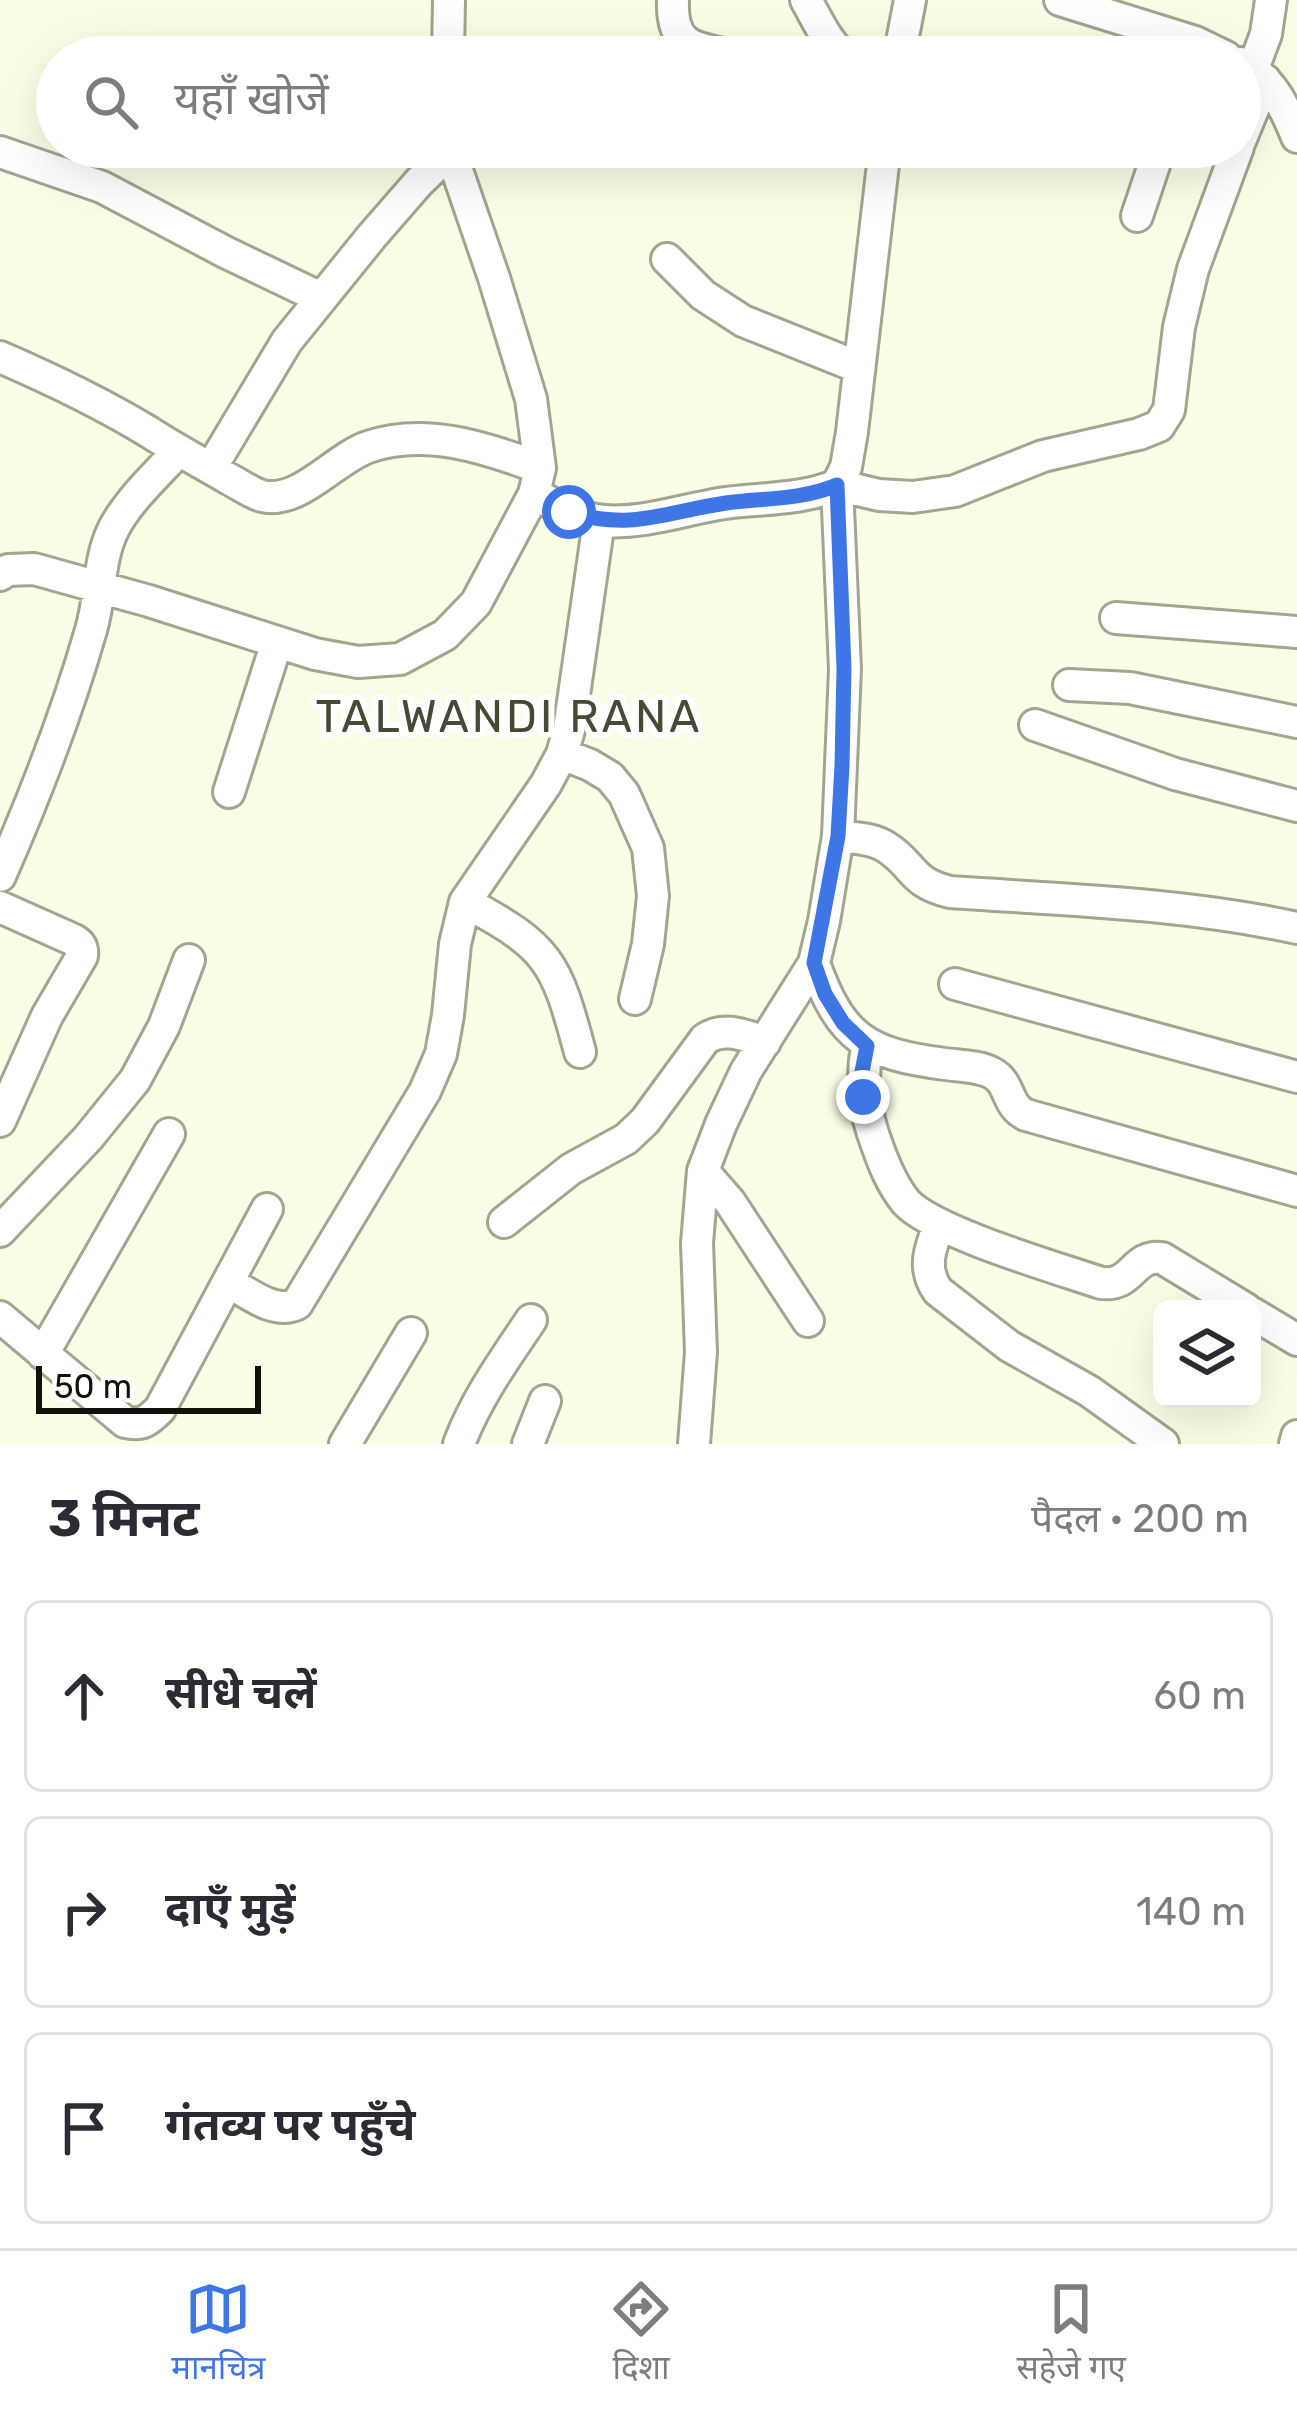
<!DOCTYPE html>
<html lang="hi">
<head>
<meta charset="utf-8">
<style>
  :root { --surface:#fff; --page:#f2f2f3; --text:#2b2b33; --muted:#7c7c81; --line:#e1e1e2; --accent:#3f76e6 }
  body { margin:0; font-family:Rubik,"Noto Sans Devanagari",sans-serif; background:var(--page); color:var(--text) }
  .controls { position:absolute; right:36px; bottom:36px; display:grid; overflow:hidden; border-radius:18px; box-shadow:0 12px 48px #0002 }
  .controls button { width:108px; height:108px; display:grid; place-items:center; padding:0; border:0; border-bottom:3px solid var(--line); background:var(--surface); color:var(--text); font:60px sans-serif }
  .scale { position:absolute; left:36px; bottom:30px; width:225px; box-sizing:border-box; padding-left:12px; border:6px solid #101109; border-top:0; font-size:33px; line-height:42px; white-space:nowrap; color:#101109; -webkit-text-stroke:9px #fff; paint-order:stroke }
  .stop { position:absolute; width:36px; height:36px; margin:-27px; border:9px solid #3f76e6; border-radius:50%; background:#fff }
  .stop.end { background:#3f76e6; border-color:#fff; box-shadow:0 3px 12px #0008 }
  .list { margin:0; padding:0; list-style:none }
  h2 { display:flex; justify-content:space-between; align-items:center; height:156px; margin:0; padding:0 48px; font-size:51px }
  h2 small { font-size:39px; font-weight:400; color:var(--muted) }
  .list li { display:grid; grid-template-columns:78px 1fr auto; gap:36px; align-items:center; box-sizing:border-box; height:192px; margin:0 24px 24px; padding:0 24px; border:3px solid var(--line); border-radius:18px }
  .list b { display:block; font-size:45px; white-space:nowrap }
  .list em { font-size:39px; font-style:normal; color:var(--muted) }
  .icon { flex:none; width:66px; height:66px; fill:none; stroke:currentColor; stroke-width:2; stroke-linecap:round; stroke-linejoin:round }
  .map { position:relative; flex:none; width:1297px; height:1444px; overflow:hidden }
  .search { position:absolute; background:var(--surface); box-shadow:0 12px 48px #0002; left:36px; right:36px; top:36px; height:132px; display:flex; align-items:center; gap:30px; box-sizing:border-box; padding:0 42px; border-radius:66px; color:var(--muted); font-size:45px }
  .sheet { height:804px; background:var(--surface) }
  nav { display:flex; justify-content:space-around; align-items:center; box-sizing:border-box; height:168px; border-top:3px solid var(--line); background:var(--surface); font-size:33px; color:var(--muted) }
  nav a { display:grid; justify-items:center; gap:6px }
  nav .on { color:var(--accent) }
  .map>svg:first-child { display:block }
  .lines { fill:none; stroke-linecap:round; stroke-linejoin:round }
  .minor-casing { stroke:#a2a58f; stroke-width:36 }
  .minor { stroke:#fff; stroke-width:30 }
  .route { stroke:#3f76e6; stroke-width:15 }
  .labels { text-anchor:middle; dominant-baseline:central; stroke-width:12; stroke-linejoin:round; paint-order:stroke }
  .quarter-label { font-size:45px; letter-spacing:3px; fill:#474935; stroke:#fff }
</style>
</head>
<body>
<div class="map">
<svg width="1297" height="1444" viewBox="0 0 1297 1444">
  <rect width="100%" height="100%" fill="#fbfee6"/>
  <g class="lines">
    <g class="minor-casing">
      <path id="minor" d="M673 0C671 49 695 47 736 57
        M806 0C817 19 827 43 845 57
        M1060 0 1195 42 1226 57
        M448 57 449 0
        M899 57 910 0
        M1240 63C1271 77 1285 107 1297 137
        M1253 69 1266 34 1271 0
        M1240 141 1265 80
        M0 152 102 187 225 252 321 298
        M1137 216 1160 147
        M667 259 703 295 743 321 858 367
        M0 357C51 379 101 403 149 432 175 449 202 463 229 479 239 484 251 493 262 496 299 505 334 459 368 447 425 427 487 448 540 468
        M211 468 287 341 372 236 419 182 449 153
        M534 494C556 505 578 519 604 521 646 524 684 509 725 503 763 498 801 500 837 485L846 467 852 432 885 147
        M0 575 8 570 34 569 149 601 315 654 358 662 400 659 445 635 476 603 534 494 540 468 531 399 494 278 449 147
        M1116 618 1297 632
        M1069 685 1130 688 1297 722
        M1035 725 1175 774 1297 806
        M562 754 590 765 610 777 624 794 648 848 653 896 648 944 635 999
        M229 792 277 642
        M838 836C853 838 873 838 886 847 915 865 909 882 950 892 1066 900 1183 903 1297 928
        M0 876C35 796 67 714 91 630 101 597 98 561 113 530 128 500 156 476 178 451
        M465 902C549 947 556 961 580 1052
        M0 907 74 940C81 944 83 948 82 956L47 1016 0 1121
        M814 963C841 1039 867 1054 945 1064 960 1066 979 1066 992 1073 1011 1083 1006 1106 1026 1115L1297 1191
        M955 984 1297 1077
        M867 1046C861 1081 864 1111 877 1145 884 1165 892 1185 906 1202 933 1232 1057 1268 1101 1283 1134 1287 1132 1254 1162 1258L1246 1309
        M703 1171 730 1202 808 1321
        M504 1222 571 1169 626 1139 645 1121 705 1039C724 1026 744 1035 765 1042
        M939 1225C930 1248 922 1269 938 1291L1009 1346 1089 1391 1163 1444
        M0 1231 88 1138 135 1080 164 1026 189 960
        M228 1282C249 1293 274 1315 297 1304L425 1091 441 1054 448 1015 455 944 465 902 546 784 562 754 569 730 599 521
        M1252 1313 1297 1340
        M0 1317 125 1422C142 1426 148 1421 160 1409L267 1209
        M43 1354 169 1134
        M345 1444 411 1333
        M459 1444C476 1399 504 1360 531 1320
        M528 1444 545 1401
        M694 1444 701 1352 697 1243 703 1171 721 1124 746 1071 814 963 824 921 838 836 845 669 837 485 879 495 913 497 955 491 1043 456 1139 434 1159 426 1169 410 1179 327 1193 269 1238 147
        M1295 1444 1297 1436"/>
    </g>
    <use href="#minor" class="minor"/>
  </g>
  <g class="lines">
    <path class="route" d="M569 512C632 531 665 512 726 503 763 498 802 500 837 485L844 669 842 766 838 836 814 963 825 994 843 1023 867 1046 862 1072 863 1097"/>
  </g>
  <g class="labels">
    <g class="quarter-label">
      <text x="509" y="716">TALWANDI RANA</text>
    </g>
  </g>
</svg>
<div class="controls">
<button><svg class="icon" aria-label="layers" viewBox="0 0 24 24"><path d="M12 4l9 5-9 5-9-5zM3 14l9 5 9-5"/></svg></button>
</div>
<div class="scale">50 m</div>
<div class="stop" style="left:569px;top:512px"></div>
<div class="stop end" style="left:863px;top:1097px"></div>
<div class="search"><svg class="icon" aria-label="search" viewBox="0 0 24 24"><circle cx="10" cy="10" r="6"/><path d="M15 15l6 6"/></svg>यहाँ खोजें</div>
</div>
<section class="sheet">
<h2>3 मिनट<small>पैदल · 200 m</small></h2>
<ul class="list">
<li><svg class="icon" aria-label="ahead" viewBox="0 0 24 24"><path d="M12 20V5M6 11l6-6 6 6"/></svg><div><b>सीधे चलें</b></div><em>60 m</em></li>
<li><svg class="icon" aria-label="right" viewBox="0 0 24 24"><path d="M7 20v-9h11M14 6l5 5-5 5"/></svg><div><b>दाएँ मुड़ें</b></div><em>140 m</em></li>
<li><svg class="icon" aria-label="arrive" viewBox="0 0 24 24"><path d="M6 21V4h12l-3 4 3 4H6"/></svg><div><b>गंतव्य पर पहुँचे</b></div></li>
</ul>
</section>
<nav>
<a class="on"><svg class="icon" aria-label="map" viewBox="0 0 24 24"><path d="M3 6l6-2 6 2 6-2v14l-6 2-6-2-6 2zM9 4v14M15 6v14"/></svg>मानचित्र</a>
<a><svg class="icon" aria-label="directions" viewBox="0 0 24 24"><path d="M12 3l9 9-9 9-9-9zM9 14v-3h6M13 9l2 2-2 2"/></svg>दिशा</a>
<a><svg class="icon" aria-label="saved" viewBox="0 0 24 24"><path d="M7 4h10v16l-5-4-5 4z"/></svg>सहेजे गए</a>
</nav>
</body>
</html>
